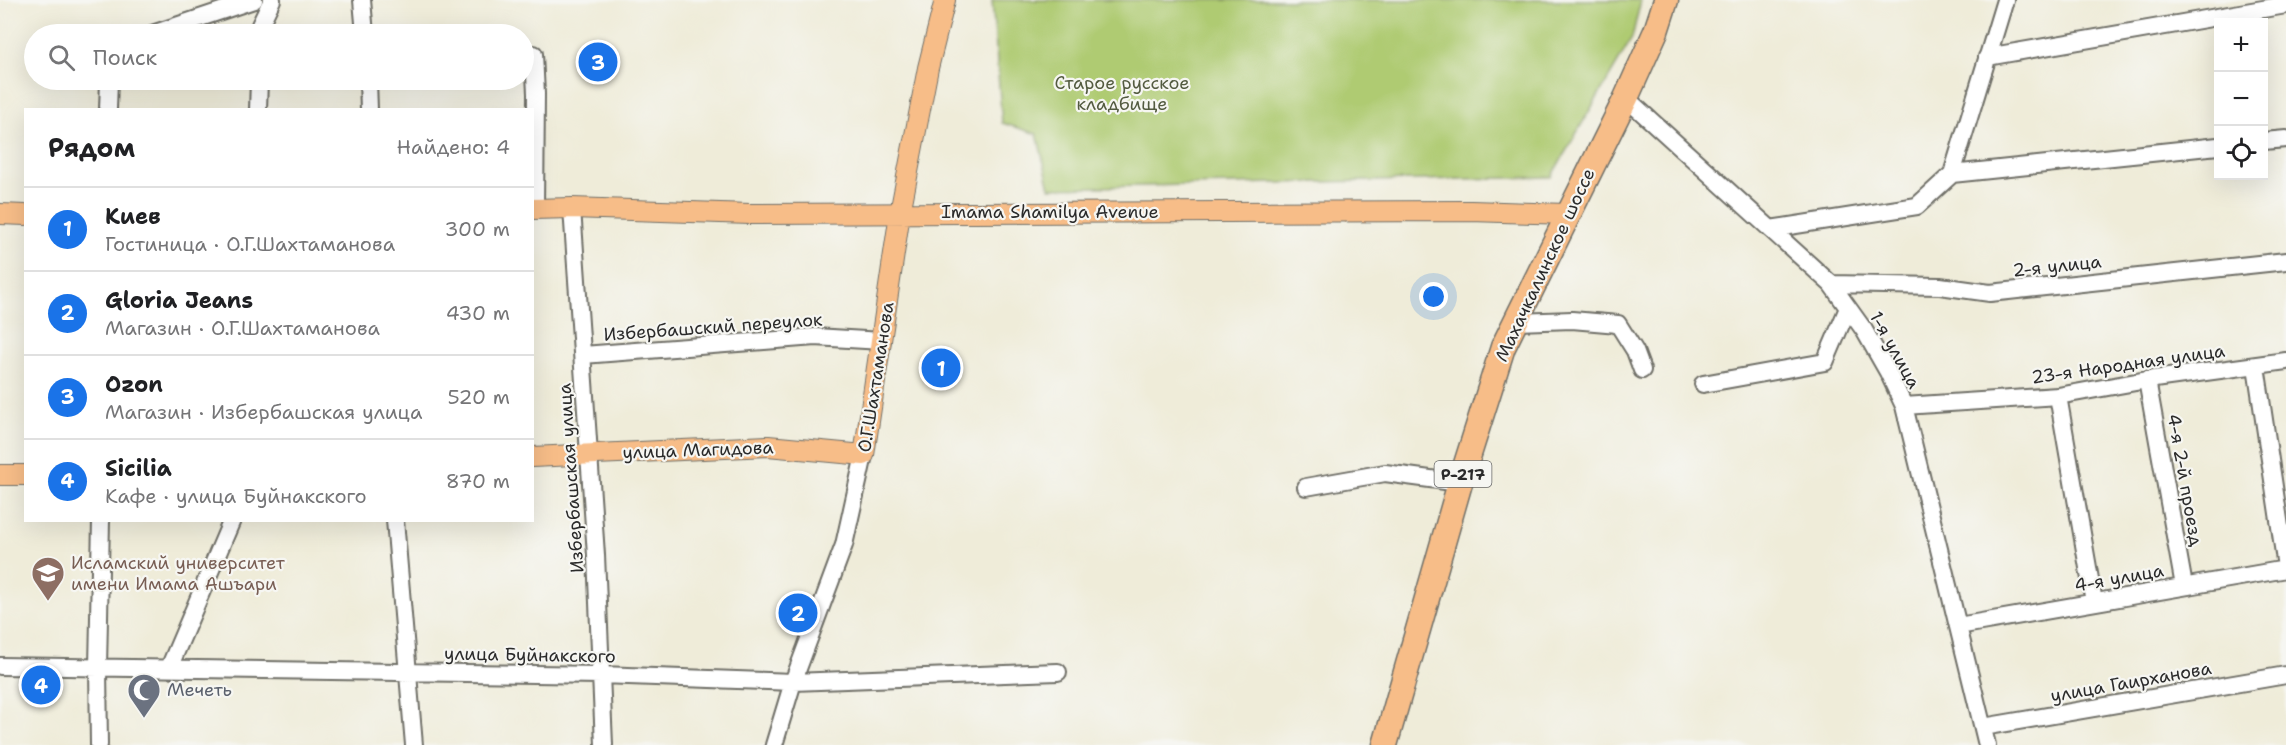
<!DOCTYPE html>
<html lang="ru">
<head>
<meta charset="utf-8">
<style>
  :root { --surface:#fff; --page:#f6f6f6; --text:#202124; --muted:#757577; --line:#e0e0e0; --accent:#1a73e8 }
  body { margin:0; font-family:"Shantell Sans",sans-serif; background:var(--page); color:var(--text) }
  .controls { position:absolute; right:18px; top:18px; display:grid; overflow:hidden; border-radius:0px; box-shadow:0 6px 24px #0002 }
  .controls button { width:54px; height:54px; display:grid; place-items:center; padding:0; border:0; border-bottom:2px solid var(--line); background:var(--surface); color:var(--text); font:30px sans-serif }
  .you { position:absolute; left:1434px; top:297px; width:21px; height:21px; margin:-15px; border:4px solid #fff; border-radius:50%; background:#1a73e8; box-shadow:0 0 0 9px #1a73e833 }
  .badge { display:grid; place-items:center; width:39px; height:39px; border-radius:50%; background:var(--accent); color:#fff; font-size:20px; font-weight:700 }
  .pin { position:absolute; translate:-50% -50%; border:3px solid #fff; box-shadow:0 2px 6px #0006 }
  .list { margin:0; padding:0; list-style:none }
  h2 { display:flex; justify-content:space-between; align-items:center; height:78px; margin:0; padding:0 24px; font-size:26px }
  h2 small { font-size:20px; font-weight:400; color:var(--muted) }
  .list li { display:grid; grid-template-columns:39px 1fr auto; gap:18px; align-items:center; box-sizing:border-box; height:84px; padding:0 24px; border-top:2px solid var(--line) }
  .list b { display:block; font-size:22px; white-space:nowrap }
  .list p { margin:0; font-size:20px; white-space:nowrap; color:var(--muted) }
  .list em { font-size:20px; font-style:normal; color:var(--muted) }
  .icon { flex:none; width:33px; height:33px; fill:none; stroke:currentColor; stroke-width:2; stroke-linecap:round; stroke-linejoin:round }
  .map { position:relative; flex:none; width:2286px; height:745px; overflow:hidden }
  .search { position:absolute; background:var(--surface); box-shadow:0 6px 24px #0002; left:24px; top:24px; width:510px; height:66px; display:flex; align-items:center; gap:15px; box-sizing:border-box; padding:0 21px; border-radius:33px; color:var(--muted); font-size:22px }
  .panel { position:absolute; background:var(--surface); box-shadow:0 6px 24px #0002; left:24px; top:108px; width:510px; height:414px; border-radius:0px }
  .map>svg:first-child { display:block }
  .green { fill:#afcb72; stroke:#6d7b4e; stroke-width:1.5 }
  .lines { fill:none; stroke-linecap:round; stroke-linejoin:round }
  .minor-casing { stroke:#706f68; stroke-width:20 }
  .major-casing { stroke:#706f68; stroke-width:22 }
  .highway-casing { stroke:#706f68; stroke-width:27 }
  .minor { stroke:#fff; stroke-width:16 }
  .major { stroke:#f7bd88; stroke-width:20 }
  .highway { stroke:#f7bd88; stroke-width:24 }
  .labels { text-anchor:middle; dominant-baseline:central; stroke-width:4.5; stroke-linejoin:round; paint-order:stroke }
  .shield { fill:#f6f6f2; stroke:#686867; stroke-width:1.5 }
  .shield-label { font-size:16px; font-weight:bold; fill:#2b2b2b }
  .park-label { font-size:18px; fill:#535b40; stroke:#f6f6f2 }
  .street-label { font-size:18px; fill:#2b2b2b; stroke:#f6f6f2 }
  .education-label { font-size:18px; fill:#785e54; stroke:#f6f6f2; text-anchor:start }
  .worship-label { font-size:18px; fill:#5b616d; stroke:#f6f6f2; text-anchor:start }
</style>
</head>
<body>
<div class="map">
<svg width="2286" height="745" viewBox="0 0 2286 745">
  <rect width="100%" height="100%" fill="#f6f6f2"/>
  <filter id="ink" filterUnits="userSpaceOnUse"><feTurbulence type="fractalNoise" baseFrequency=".0167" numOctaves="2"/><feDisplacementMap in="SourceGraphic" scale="12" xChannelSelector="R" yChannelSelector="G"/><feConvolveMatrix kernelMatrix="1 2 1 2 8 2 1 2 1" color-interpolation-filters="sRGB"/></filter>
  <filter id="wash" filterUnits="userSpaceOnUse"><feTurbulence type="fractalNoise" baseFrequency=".008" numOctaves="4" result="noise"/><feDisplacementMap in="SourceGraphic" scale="24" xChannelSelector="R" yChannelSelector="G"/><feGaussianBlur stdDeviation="1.35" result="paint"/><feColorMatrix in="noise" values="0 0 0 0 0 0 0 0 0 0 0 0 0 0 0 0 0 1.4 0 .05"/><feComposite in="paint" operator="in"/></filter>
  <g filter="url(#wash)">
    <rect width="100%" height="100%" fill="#efecd9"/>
    <path class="green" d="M992 0H1641L1632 38 1551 177 1050 188 1037 134 1002 123Z"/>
  </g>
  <g filter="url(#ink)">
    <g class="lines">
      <g class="minor-casing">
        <path id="minor" d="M362 0 365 34
          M152 34 254 0
          M260 34V25L272 0
          M534 54 536 94 535 209
          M1987 57 2286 5
          M368 80 369 110
          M1626 98 1831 284 1864 330 1888 372 1904 406 1987 745
          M108 110 109 80
          M258 110 259 80
          M2264 141 2286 139
          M1952 174 2218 146
          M572 208 596 555 604 745
          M1770 229 1917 206 1952 174 2005 0
          M1831 284 1940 286 1990 293 2286 261
          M1515 322 1572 320 1618 324 1635 351 1642 370
          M583 355 815 337 882 341
          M2256 366 2286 567
          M2147 380 2184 586
          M1703 384 1825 362 1848 308
          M2058 396 2094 602
          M1904 406 2058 396 2147 380 2286 361
          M1306 487 1385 473 1460 483
          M395 520 414 745
          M1958 626 2286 569
          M0 666 601 675 793 682 1058 672
          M169 668 232 520
          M1983 727 2286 675
          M99 745 98 667 101 520
          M774 745 793 682 844 545 864 455"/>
      </g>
      <g class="major-casing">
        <path id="major" d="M532 209 572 208 750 214 1471 211 1568 214
          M0 214 26 215
          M532 457 768 446 864 455 900 213 928 68 945 0
          M0 475H26"/>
      </g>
      <g class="highway-casing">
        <path id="highway" d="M1385 745 1460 483 1503 347 1626 98 1656 31 1666 0"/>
      </g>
      <use href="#minor" class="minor"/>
      <use href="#major" class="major"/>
      <use href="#highway" class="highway"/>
    </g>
  </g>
  <defs>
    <g id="university-pin" transform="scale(1.725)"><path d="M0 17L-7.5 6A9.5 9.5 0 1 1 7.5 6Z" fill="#8d6e63" stroke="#f6f6f2"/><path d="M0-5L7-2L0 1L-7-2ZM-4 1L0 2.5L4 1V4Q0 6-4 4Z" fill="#fff"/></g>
    <g id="mosque-pin" transform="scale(1.725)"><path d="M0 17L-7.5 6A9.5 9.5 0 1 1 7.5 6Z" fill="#6b7280" stroke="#f6f6f2"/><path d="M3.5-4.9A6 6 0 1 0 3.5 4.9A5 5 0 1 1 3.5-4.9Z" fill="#fff"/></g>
  </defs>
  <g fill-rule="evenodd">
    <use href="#university-pin" x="48" y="573"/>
    <use href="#mosque-pin" x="144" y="690"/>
  </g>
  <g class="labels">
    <rect class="shield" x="1434.5" y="461" width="57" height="26" rx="4.5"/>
    <g class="shield-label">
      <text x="1463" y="474">Р-217</text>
    </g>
    <g class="park-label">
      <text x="1122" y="83">Старое русское<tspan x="1122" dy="21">кладбище</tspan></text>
    </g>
    <g class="street-label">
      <text x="1050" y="212">Imama Shamilya Avenue</text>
      <text transform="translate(1545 265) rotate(-65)">Махачкалинское шоссе</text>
      <text transform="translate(2057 266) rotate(-6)">2-я улица</text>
      <text transform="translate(713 327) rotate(-4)">Избербашский переулок</text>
      <text transform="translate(1895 350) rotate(61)">1-я улица</text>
      <text transform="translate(2128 364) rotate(-8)">23-я Народная улица</text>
      <text transform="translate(876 377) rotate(-81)">О.Г.Шахтаманова</text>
      <text transform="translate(698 450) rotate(-2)">улица Магидова</text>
      <text transform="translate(571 478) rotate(-94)">Избербашская улица</text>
      <text transform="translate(2185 480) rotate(80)">4-я 2-й проезд</text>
      <text transform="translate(2119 578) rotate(-10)">4-я улица</text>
      <text transform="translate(530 655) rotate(1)">улица Буйнакского</text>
      <text transform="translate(2131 682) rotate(-10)">улица Гаирханова</text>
    </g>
    <g class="education-label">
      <text x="71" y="563">Исламский университет<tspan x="71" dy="21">имени Имама Ашъари</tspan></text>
    </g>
    <g class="worship-label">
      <text x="167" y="690">Мечеть</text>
    </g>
  </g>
</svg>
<div class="controls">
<button>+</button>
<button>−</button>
<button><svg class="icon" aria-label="locate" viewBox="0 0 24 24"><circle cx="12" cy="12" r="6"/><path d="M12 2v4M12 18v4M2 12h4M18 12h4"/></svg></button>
</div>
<div class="you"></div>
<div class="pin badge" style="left:941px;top:368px">1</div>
<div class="pin badge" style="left:798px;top:613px">2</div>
<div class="pin badge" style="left:598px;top:62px">3</div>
<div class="pin badge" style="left:41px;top:685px">4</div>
<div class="search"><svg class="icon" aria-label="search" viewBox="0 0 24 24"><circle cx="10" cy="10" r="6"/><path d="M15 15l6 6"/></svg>Поиск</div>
<section class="panel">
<h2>Рядом<small>Найдено: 4</small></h2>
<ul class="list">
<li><span class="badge">1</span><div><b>Киев</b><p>Гостиница · О.Г.Шахтаманова</p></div><em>300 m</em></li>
<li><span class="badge">2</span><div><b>Gloria Jeans</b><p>Магазин · О.Г.Шахтаманова</p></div><em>430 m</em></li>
<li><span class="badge">3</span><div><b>Ozon</b><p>Магазин · Избербашская улица</p></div><em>520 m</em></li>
<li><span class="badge">4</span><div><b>Sicilia</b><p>Кафе · улица Буйнакского</p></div><em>870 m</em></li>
</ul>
</section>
</div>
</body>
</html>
